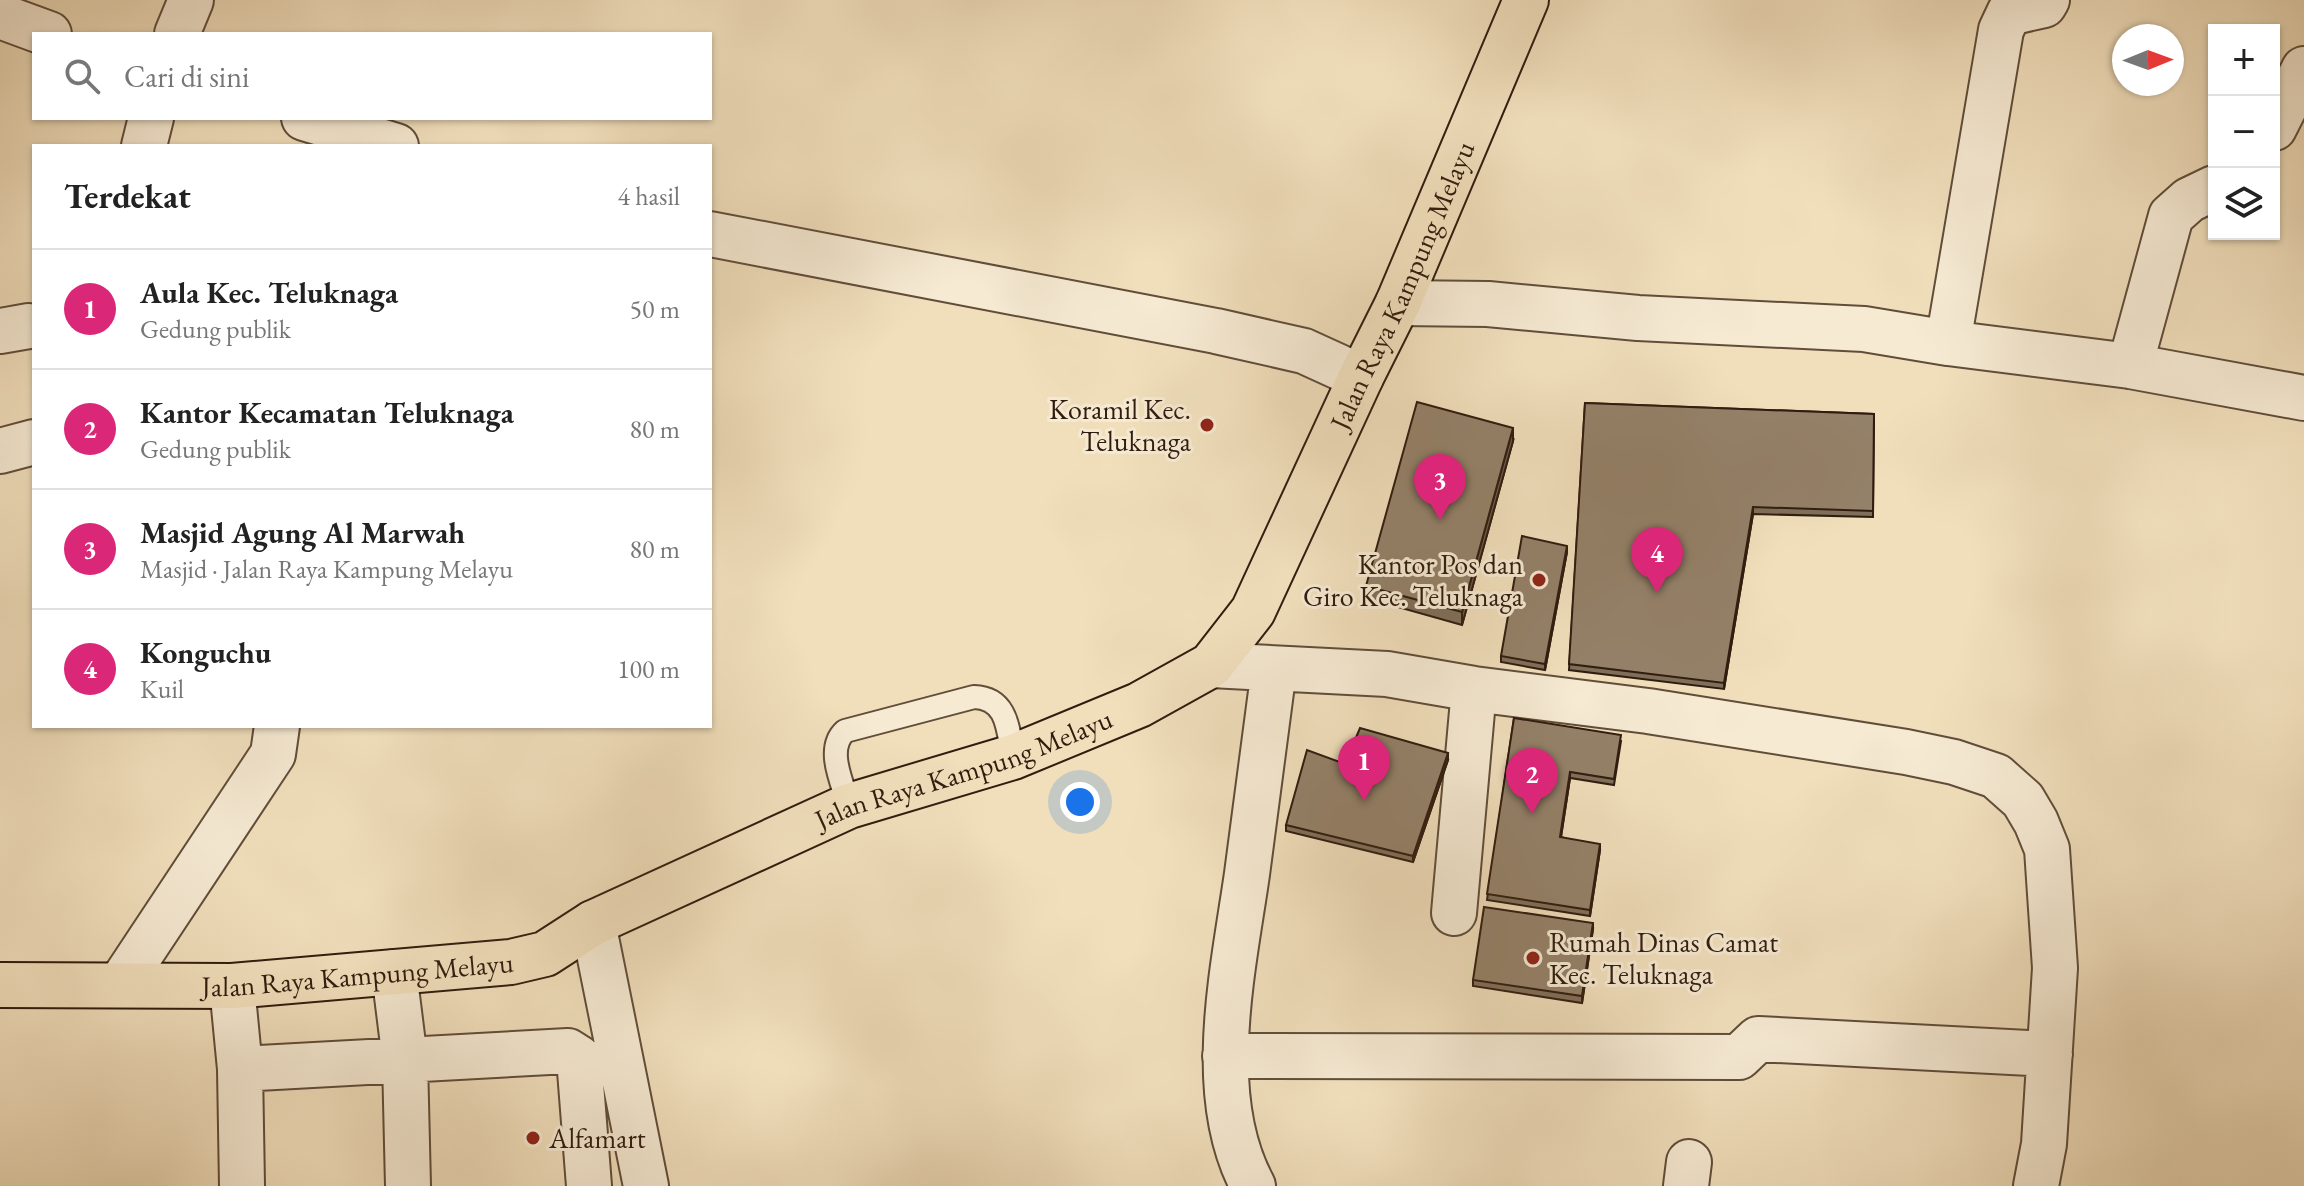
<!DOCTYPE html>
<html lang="id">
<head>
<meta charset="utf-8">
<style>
  :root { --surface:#fff; --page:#f6f6f6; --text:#222; --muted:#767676; --line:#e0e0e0; --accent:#db2777 }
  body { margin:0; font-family:"EB Garamond",serif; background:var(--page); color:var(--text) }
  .controls { position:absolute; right:24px; top:24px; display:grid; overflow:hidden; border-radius:0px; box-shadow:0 2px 6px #0004 }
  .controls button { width:72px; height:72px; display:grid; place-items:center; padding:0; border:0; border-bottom:2px solid var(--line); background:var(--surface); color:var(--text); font:40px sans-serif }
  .compass { position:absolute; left:2112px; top:24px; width:72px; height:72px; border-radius:50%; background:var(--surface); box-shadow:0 2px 6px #0004; rotate:89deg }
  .you { position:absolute; left:1080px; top:802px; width:28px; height:28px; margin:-20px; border:6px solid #fff; border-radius:50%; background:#1a73e8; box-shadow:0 0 0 12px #1a73e833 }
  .badge { display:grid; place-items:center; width:52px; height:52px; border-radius:50%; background:var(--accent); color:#fff; font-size:26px; font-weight:700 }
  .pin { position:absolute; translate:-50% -66px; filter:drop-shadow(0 2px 4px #0008) }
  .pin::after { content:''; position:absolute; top:42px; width:28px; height:24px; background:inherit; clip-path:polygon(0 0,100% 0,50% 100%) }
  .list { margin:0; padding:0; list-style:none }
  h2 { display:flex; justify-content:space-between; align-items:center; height:104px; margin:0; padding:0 32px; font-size:34px }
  h2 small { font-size:26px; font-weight:400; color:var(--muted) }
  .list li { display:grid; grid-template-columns:52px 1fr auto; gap:24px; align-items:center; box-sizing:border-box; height:120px; padding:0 32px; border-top:2px solid var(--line) }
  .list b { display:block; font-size:30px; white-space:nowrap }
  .list p { margin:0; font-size:26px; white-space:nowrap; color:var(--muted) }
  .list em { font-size:26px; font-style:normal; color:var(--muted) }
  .icon { flex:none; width:44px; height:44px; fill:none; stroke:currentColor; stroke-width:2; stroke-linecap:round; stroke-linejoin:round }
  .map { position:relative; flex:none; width:2304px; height:1186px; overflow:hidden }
  .search { position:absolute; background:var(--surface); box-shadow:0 2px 6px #0004; left:32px; top:32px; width:680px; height:88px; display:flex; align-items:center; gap:20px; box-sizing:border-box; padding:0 28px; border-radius:0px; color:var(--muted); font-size:30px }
  .panel { position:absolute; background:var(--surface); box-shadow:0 2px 6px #0004; left:32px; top:144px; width:680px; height:584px; border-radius:0px }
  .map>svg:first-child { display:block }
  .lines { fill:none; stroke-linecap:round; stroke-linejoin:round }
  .lane-casing { stroke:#604d3a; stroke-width:26 }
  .street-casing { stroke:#604d3a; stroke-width:48 }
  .primary-casing { stroke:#301c0f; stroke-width:48 }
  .lane { stroke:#f6ead3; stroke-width:22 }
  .street { stroke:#f6ead3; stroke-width:44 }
  .primary { stroke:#f1dfbc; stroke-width:44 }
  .wall { fill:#7f6f5a; stroke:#301c0f; stroke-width:2 }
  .shaded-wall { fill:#685a4a; stroke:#301c0f; stroke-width:2 }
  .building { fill:#948169; stroke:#301c0f; stroke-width:2 }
  .poi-dot { fill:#8f2418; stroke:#f6ead3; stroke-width:3 }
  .labels { text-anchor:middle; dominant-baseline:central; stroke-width:6; stroke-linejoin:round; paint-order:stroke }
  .street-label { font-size:28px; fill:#301c0f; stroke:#f6ead3 }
  .poi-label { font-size:28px; fill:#301c0f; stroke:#f6ead3; text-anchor:end }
</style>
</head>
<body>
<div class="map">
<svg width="2304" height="1186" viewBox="0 0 2304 1186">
  <rect width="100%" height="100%" fill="#f1dfbc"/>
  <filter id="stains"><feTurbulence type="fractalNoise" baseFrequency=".0025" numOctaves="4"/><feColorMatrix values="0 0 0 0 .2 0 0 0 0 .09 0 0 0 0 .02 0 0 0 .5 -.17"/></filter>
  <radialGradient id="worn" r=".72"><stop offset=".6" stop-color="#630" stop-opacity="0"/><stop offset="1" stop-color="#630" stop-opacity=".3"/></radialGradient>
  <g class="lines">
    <g class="lane-casing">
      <path id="lane" d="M849 806C843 784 825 749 845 731L974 697C1008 698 1008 730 1013 757"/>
    </g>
    <g class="street-casing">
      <path id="street" d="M0 16 49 34
        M177 34 191 0
        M304 118 396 146
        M2274 128 2304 69
        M144 146 151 118
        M710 234 1216 331 1304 351 1361 377
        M1398 303 1488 304 1638 318 1864 329 1948 343 2130 366 2304 398
        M0 331 29 326
        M1948 343 2001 30 2009 13 2044 5 2047 0
        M2130 366 2171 216 2189 200 2214 188
        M0 451 34 442
        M1211 665 1387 674 1474 689 1648 711 1906 752 1954 762 1996 776 2023 800 2036 822 2047 849 2055 968 2044 1144 2036 1186
        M1454 913 1474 689
        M593 923 646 1186
        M394 972 405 1060 408 1186
        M120 985 273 754 277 726
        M232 986 240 1069 242 1186
        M1225 1056 1739 1057 1758 1039 2050 1054
        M240 1069 568 1051 579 1058 589 1186
        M1253 1186C1204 1096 1233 971 1247 874 1256 806 1265 737 1274 669
        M1686 1186 1689 1162"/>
    </g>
    <g class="primary-casing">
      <g id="primary">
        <path id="s1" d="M0 985 232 986 511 962 545 954 593 923 849 806 1013 757 1139 705 1211 665 1253 611 1361 377 1398 303 1526 0"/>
      </g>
    </g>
    <use href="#lane" class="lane"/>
    <use href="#street" class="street"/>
    <use href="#primary" class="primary"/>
  </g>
  <path class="wall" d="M1585 403 1874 414 1873 517 1753 514 1724 689 1569 670Z
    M1513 441 1462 625 1366 598V586Z
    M1567 552 1545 670 1501 662V656Z
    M1514 718 1621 741 1614 785 1570 778 1561 837 1600 850 1590 916 1487 900Z
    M1448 760 1413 862 1286 831V825L1345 764Z
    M1593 929 1582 1003 1473 986V980Z"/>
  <path class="shaded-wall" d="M1513 428V441L1462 625V612Z
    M1753 507V514L1724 689V683Z
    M1567 546V552L1545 670V664Z
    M1448 753V760L1413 862V856Z
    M1570 772V778L1560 843V837Z
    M1600 844V850L1590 916V910Z
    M1593 923V929L1582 1003V996Z"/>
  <path class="building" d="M1417 402 1513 428 1462 612 1366 586Z
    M1585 403 1874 414 1873 511 1753 507 1724 683 1569 664Z
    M1522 536 1567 546 1545 664 1501 656Z
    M1514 718 1621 735 1614 779 1570 772 1560 837 1600 844 1590 910 1487 894Z
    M1360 728 1448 753 1413 856 1286 825 1307 750 1345 764Z
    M1484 907 1593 923 1582 996 1473 980Z"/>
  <g class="poi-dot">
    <circle cx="1207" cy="425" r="8"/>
    <circle cx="1539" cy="580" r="8"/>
    <circle cx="1533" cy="958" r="8"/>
    <circle cx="533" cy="1138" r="8"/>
  </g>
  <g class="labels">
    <g class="street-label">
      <text stroke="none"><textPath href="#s1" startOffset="1702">Jalan Raya Kampung Melayu</textPath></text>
      <text stroke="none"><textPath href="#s1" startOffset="1006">Jalan Raya Kampung Melayu</textPath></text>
      <text stroke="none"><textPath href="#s1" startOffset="358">Jalan Raya Kampung Melayu</textPath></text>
    </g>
    <g class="poi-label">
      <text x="1191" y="409">Koramil Kec.<tspan x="1191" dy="32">Teluknaga</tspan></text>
      <text x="1523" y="564">Kantor Pos dan<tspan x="1523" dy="32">Giro Kec. Teluknaga</tspan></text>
      <text x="1549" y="942" text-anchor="start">Rumah Dinas Camat<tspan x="1549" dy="32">Kec. Teluknaga</tspan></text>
      <text x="549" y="1138" text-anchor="start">Alfamart</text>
    </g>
  </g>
  <rect width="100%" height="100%" filter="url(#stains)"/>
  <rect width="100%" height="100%" fill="url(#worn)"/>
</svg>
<div class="controls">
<button>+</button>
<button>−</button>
<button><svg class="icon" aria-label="layers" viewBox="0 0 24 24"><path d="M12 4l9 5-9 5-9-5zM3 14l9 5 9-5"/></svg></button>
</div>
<svg class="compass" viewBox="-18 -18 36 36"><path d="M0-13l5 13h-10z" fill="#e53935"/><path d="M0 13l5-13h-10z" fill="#767676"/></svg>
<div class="you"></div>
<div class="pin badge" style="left:1364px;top:801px">1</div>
<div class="pin badge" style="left:1532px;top:814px">2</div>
<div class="pin badge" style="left:1440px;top:520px">3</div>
<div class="pin badge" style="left:1657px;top:593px">4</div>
<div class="search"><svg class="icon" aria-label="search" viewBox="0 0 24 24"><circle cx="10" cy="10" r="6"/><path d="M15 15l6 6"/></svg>Cari di sini</div>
<section class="panel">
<h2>Terdekat<small>4 hasil</small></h2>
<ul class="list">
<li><span class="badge">1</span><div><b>Aula Kec. Teluknaga</b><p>Gedung publik</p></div><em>50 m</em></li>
<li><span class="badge">2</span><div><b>Kantor Kecamatan Teluknaga</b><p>Gedung publik</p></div><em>80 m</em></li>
<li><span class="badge">3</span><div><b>Masjid Agung Al Marwah</b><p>Masjid · Jalan Raya Kampung Melayu</p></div><em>80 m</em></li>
<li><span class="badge">4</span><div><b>Konguchu</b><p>Kuil</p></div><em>100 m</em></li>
</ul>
</section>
</div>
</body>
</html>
